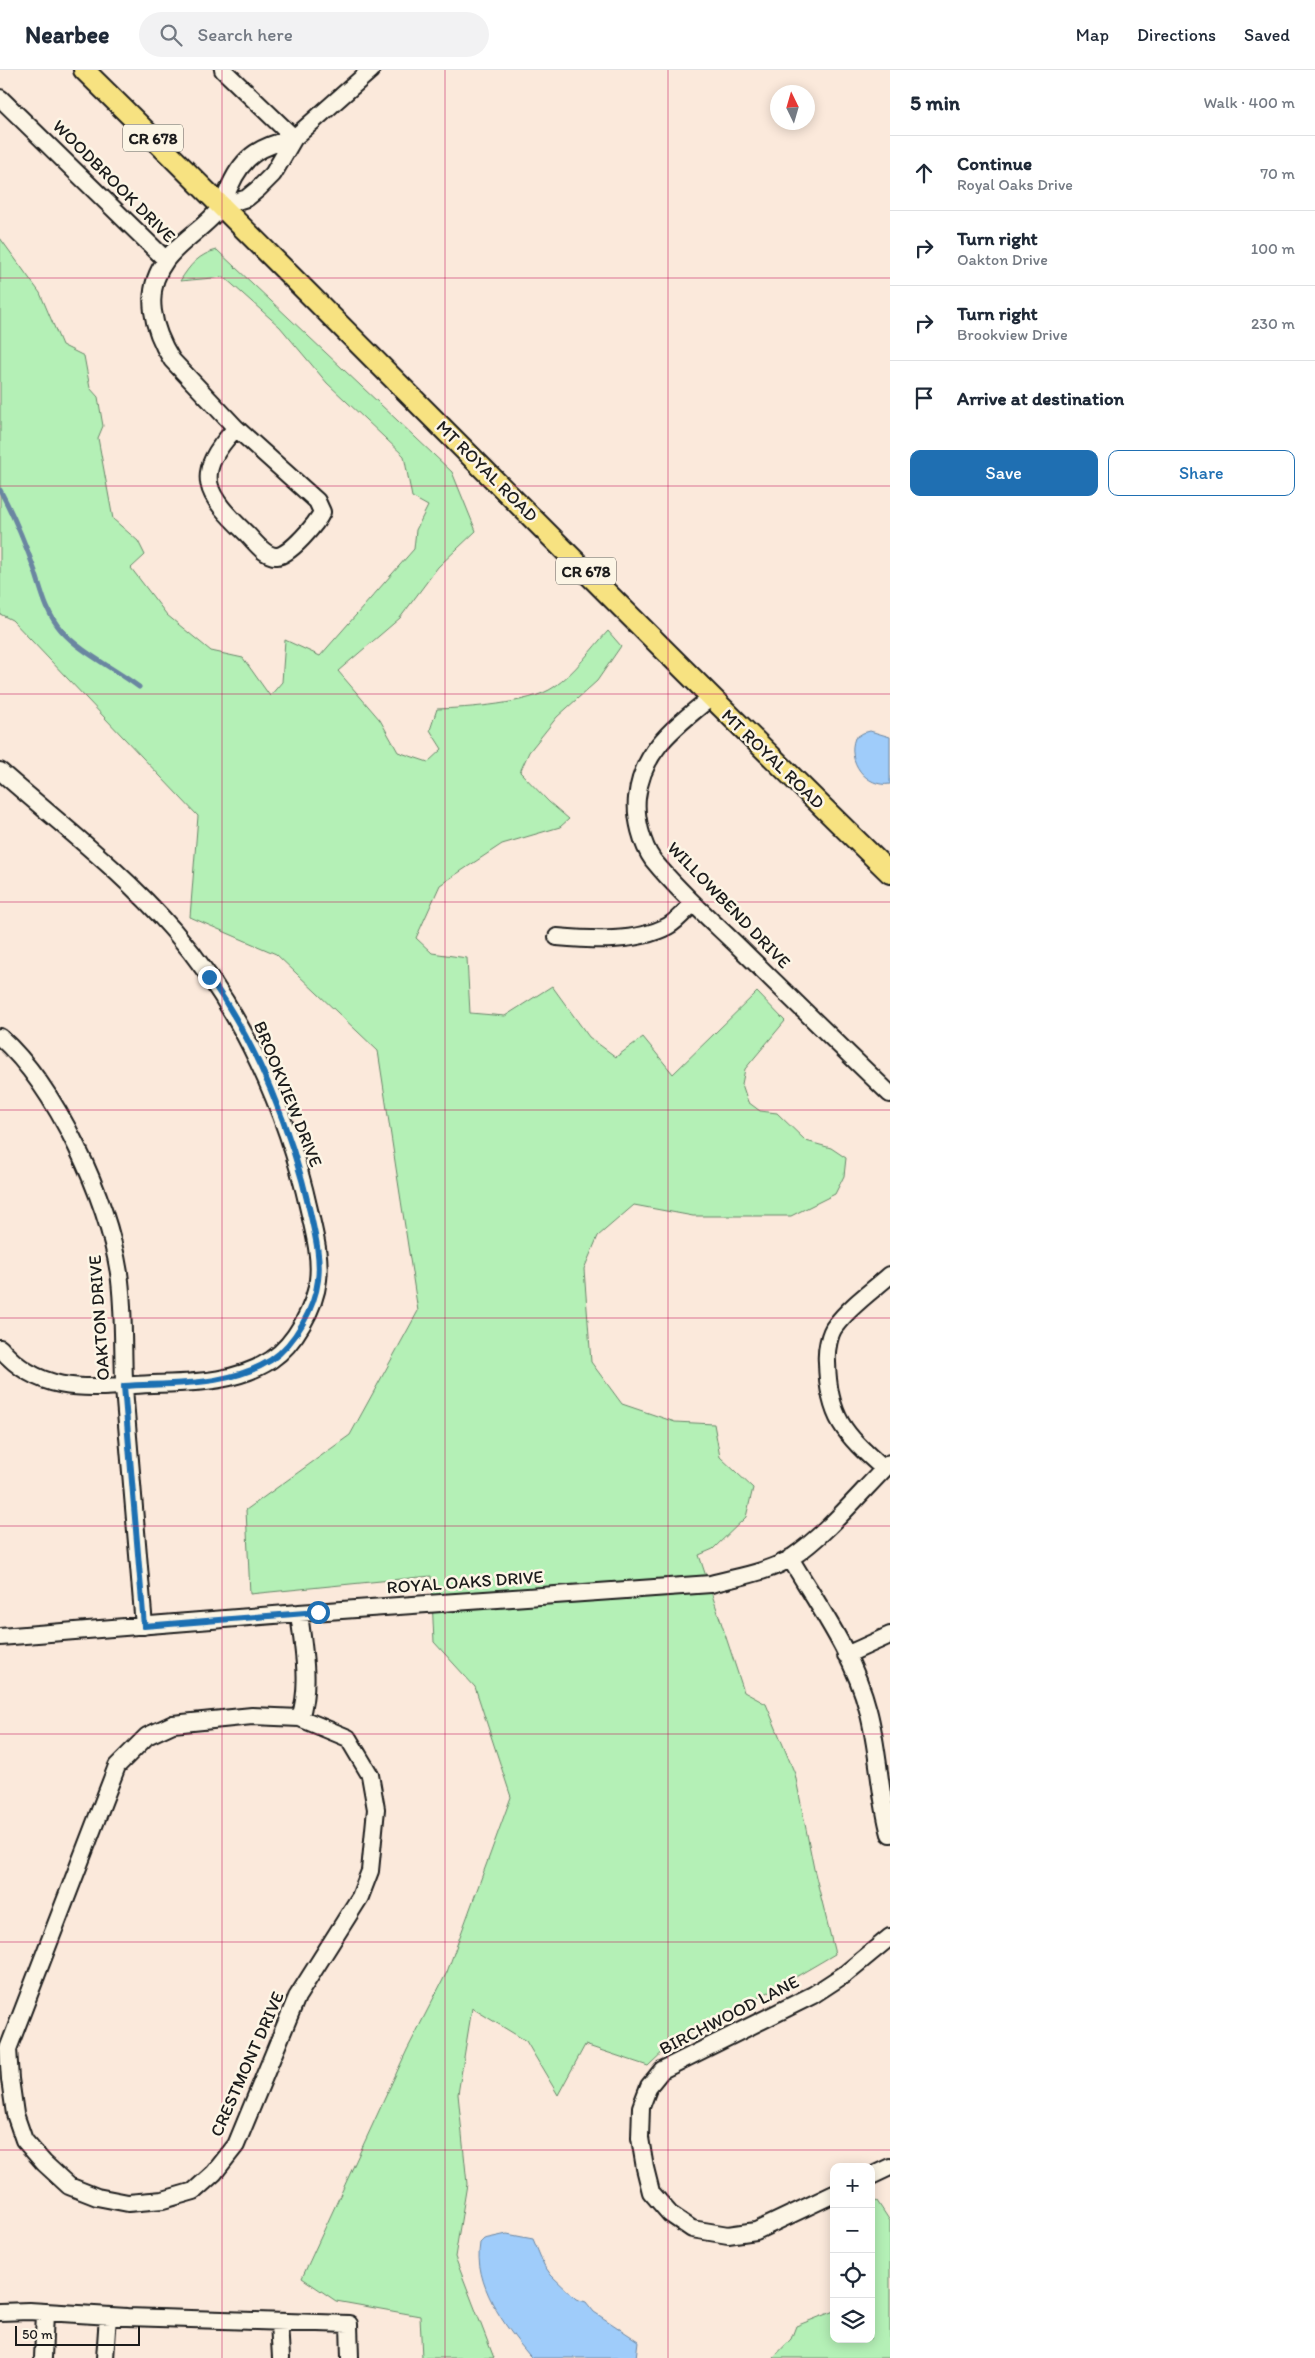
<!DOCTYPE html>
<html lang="en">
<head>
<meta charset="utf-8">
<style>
  :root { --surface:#fff; --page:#f2f2f3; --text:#1f2937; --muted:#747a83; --line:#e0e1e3; --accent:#1f6fb2 }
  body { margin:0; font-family:Itim,sans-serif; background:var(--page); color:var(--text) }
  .controls { position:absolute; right:15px; bottom:15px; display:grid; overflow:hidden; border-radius:10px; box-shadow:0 2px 12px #0003 }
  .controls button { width:45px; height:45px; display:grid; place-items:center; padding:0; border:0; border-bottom:1px solid var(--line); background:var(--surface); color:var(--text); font:25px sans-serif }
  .compass { position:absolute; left:770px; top:15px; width:45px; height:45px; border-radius:50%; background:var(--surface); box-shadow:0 2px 12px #0003; rotate:355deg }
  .scale { position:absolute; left:15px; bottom:12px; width:125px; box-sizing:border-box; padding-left:5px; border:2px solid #1c1c1c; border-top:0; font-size:14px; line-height:18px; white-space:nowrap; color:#1c1c1c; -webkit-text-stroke:4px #fcf5e5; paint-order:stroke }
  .stop { position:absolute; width:15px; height:15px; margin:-11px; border:4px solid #1f6fb2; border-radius:50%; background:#fff }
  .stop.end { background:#1f6fb2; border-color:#fff; box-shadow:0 1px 5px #0008 }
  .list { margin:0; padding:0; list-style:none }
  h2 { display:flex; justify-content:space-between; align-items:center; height:65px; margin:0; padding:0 20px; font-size:21px }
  h2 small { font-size:16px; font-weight:400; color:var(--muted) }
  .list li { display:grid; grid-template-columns:32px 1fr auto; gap:15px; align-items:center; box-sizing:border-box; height:75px; padding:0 20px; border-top:1px solid var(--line) }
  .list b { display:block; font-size:19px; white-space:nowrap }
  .list p { margin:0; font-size:16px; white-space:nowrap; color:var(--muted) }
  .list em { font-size:16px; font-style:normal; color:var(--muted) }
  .actions { display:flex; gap:10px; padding:15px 20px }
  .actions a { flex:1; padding:11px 0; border:1px solid var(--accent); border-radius:10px; text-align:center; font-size:18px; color:var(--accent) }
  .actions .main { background:var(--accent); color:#fff }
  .icon { flex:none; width:28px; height:28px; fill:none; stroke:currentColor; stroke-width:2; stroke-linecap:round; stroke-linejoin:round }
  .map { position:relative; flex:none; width:890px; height:2288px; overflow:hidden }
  header { display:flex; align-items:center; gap:30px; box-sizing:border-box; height:70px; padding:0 25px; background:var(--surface); border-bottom:1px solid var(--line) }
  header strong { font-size:24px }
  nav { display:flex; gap:28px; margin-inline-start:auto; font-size:18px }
  .search { width:350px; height:45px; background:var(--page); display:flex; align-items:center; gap:12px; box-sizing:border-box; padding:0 18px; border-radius:28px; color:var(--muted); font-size:19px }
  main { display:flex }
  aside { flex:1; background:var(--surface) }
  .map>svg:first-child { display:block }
  .green { fill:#b4f0b6; stroke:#688669 }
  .water { fill:#9fccfa; stroke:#6b86a1 }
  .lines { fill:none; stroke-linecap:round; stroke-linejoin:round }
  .stream { stroke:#6b86a1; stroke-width:5 }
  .minor-casing { stroke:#1c1c1c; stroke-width:20 }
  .major-casing { stroke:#1c1c1c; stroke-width:24 }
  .minor { stroke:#fcf5e5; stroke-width:16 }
  .major { stroke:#f7e281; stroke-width:20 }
  .route { stroke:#1f6fb2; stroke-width:6 }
  .grid { fill:none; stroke:#c2185b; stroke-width:1; stroke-opacity:0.55 }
  .labels { text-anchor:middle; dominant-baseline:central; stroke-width:5; stroke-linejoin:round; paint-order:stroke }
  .shield { fill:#fcf5e5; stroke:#5f5d58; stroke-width:1 }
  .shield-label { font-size:16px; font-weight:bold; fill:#1c1c1c }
  .street-label { font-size:18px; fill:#1c1c1c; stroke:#fcf5e5 }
</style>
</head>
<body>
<header>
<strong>Nearbee</strong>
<div class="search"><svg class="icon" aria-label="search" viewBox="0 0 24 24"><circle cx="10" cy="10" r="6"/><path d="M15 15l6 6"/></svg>Search here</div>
<nav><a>Map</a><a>Directions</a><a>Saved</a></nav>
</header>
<main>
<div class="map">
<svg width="890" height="2288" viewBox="0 0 890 2288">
  <rect width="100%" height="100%" fill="#fbe9db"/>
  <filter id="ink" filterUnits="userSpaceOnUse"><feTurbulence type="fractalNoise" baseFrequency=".02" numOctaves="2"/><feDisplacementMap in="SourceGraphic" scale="10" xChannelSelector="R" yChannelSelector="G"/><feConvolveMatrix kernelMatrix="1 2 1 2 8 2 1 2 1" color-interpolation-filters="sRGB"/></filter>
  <g filter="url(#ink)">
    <path class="green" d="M0 168 40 223 62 275 84 286 90 318 98 327 103 356 98 368 113 449 138 471 145 485 131 498 167 545 211 581 243 588 270 626 282 612 285 570 320 586 414 479 416 460 428 436 412 427 404 386 327 313 280 257 224 207 180 211C190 195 199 184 217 180L452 402 476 461 438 497 400 548 338 601 380 650 398 682 428 692 442 679 430 660 437 639C467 638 530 634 554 617 575 603 591 579 608 561L621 576 597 611 557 647 529 682 520 702 549 732 569 749 560 757 502 774 440 815 416 868 432 883 467 888 470 943 505 946 552 916 589 967 616 987 643 967 673 1004 757 922 785 951 745 999 742 1014 748 1032 760 1041 777 1043 806 1071 831 1078 846 1088 844 1106 835 1124 791 1146H693L634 1135 598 1166 584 1199 591 1292 622 1334 675 1352 714 1354 720 1387 753 1418 746 1447 713 1479 699 1485 744 1622 766 1634 795 1704 814 1799 835 1884 782 1915 671 1974 648 1996 585 1975 558 2025 526 1971 472 1938 458 2024 467 2114 455 2187 494 2288H422L420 2246 336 2231 302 2208 407 1980 447 1902 511 1727 475 1617 434 1572 431 1506 250 1524 246 1440 350 1365 418 1241 378 981 276 884 190 847 198 746 12 550 0 544Z
      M877 2131 890 2151V2288H773L791 2269 796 2256 834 2241V2269H871V2134Z"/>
    <path class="water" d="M870 661 890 667V714C866 718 846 691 855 668L863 663Z
      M507 2164 533 2169 544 2195 551 2205 576 2229 586 2232 594 2242 638 2271 636 2288H532L529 2285C504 2255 473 2214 480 2173L484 2169Z"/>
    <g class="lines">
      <path class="stream" d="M0 420C14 446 25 473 35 501 42 522 46 543 61 560 81 583 114 598 139 617"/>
      <g class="minor-casing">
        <path id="minor" d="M223 0 294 68
          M0 28 166 190
          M222 136 247 128 258 119 273 104 294 68 371 0
          M236 358 172 290C153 260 142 222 166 190 181 170 206 157 221 137 225 131 227 122 230 116 244 84 262 76 294 68
          M236 358 317 431 322 442C317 453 290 485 277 486 265 487 255 472 247 464 205 424 192 405 236 358Z
          M710 628C675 657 642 680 637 728 635 747 642 775 653 790 679 822 711 850 741 879 790 927 840 976 890 1024
          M0 701C59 753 123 802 174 861 241 938 287 1041 309 1140 314 1162 321 1187 318 1210 315 1237 295 1274 271 1290 231 1316 180 1312 134 1315 82 1319 37 1322 0 1278
          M557 867C591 870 636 873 668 856 677 851 686 840 693 833
          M0 967C57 1018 107 1128 119 1203 125 1244 122 1289 125 1331 131 1406 137 1481 144 1556
          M884 1399C844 1364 828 1347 827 1292 826 1281 829 1263 836 1255 850 1236 872 1221 890 1205
          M790 1488C819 1537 854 1585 868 1640 879 1681 879 1724 890 1764
          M299 1543C303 1578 311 1614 300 1648
          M0 1567 299 1543 711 1514C737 1507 769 1502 791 1488 829 1462 858 1425 890 1393
          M846 1585 890 1565
          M252 1646 300 1648 348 1668 370 1705 376 1739 370 1801 360 1827 297 1927 236 2075 214 2103 194 2121 163 2130 128 2133 97 2127 69 2116 44 2093 24 2070 15 2044 10 2009 8 1979 117 1696 147 1666 173 1654Z
          M871 2106 890 2097
          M834 2124 756 2161 728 2165 692 2159 670 2144 651 2122 645 2098 640 2068 641 2037 649 2016 662 2000 813 1925 845 1904 890 1867
          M0 2242 29 2241 127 2247 349 2254 350 2288
          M279 2252 281 2288
          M43 2288 45 2243
          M105 2288 108 2246"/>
      </g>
      <g class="major-casing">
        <path id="major" d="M84 0C354 266 618 538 890 803"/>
      </g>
      <use href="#minor" class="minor"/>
      <use href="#major" class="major"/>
    </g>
  </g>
  <g class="lines" filter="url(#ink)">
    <path class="route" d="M209 907C257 974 292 1062 310 1142 315 1164 321 1188 318 1210 315 1237 295 1274 271 1290 229 1317 173 1313 124 1316L144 1556 318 1542"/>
  </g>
  <path class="grid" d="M222 0V2288M445 0V2288M668 0V2288M0 208H890M0 416H890M0 624H890M0 832H890M0 1040H890M0 1248H890M0 1456H890M0 1664H890M0 1872H890M0 2080H890"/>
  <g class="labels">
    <g class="shield">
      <rect x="123" y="54.5" width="60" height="27" rx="4"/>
      <rect x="556" y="487.5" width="60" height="27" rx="4"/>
    </g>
    <g class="shield-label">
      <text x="153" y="68">CR 678</text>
      <text x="586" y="501">CR 678</text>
    </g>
    <g class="street-label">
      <text transform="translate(114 111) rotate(45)">WOODBROOK DRIVE</text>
      <text transform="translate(487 401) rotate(45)">MT ROYAL ROAD</text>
      <text transform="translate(773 689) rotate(44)">MT ROYAL ROAD</text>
      <text transform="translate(729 835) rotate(46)">WILLOWBEND DRIVE</text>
      <text transform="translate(288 1024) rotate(68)">BROOKVIEW DRIVE</text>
      <text transform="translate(99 1248) rotate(-94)">OAKTON DRIVE</text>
      <text transform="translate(465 1512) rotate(-4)">ROYAL OAKS DRIVE</text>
      <text transform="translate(729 1945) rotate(-27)">BIRCHWOOD LANE</text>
      <text transform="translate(247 1994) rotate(-66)">CRESTMONT DRIVE</text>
    </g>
  </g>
</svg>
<div class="controls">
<button>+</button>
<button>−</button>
<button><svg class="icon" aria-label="locate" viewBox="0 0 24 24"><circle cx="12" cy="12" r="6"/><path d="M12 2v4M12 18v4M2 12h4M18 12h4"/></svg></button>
<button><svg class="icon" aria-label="layers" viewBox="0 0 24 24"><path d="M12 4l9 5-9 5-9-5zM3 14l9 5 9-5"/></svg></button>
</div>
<svg class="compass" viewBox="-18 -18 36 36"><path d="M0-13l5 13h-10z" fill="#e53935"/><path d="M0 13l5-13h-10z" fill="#747a83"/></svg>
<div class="scale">50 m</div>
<div class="stop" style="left:318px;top:1542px"></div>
<div class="stop end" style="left:209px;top:907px"></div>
</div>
<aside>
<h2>5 min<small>Walk · 400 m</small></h2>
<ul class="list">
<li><svg class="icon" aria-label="ahead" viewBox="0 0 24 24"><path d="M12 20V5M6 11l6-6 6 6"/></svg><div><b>Continue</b><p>Royal Oaks Drive</p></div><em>70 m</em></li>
<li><svg class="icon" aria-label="right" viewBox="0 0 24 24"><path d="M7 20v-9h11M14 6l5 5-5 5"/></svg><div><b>Turn right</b><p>Oakton Drive</p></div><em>100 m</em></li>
<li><svg class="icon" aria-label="right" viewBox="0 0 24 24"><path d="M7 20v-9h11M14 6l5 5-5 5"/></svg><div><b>Turn right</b><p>Brookview Drive</p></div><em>230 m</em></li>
<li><svg class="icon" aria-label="arrive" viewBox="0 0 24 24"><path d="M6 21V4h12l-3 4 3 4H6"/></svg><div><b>Arrive at destination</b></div></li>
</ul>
<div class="actions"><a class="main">Save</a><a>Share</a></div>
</aside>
</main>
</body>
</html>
